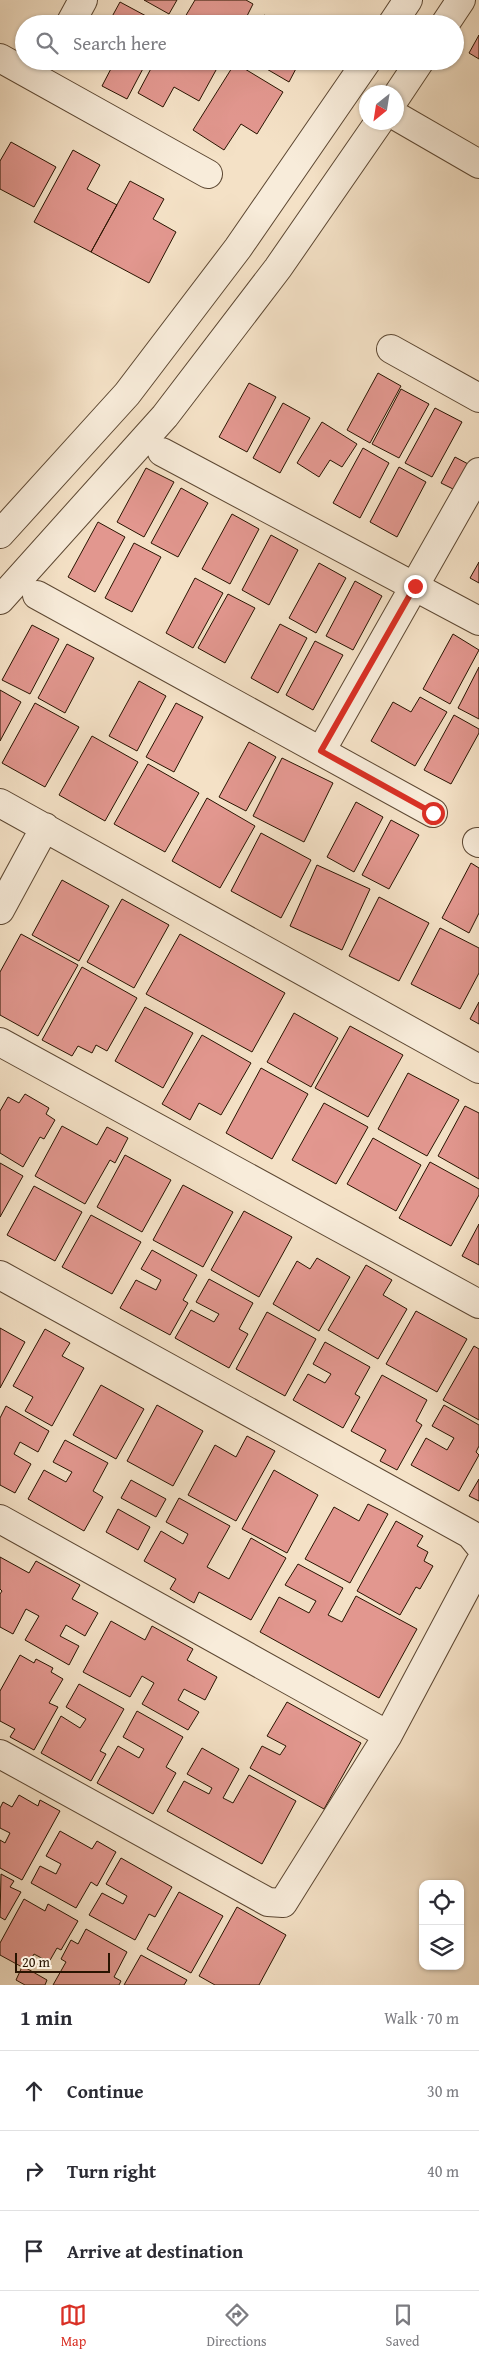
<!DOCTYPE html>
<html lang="en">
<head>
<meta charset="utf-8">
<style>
  :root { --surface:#fff; --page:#f7f7f7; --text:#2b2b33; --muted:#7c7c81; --line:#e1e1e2; --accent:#d93025 }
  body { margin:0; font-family:"Gentium Book Plus",serif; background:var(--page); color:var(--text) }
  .controls { position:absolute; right:15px; bottom:15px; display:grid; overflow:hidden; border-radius:10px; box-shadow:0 1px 4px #0004 }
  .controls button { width:45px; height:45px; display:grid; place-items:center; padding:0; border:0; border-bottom:1px solid var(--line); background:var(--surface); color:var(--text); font:25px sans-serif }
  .compass { position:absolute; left:359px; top:85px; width:45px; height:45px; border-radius:50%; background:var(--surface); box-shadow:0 1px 4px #0004; rotate:210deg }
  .scale { position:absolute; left:15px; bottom:12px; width:95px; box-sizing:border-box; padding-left:5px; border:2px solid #291401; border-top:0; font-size:14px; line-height:18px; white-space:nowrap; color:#291401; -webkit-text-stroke:4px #f8ecda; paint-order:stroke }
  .stop { position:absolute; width:15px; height:15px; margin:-11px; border:4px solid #d93025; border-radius:50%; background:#fff }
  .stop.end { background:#d93025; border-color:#fff; box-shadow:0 1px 5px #0008 }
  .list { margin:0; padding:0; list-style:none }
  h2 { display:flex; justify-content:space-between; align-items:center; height:65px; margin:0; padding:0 20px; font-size:21px }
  h2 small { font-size:16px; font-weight:400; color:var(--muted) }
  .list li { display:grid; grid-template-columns:32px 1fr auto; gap:15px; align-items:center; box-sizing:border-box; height:80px; padding:0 20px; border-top:1px solid var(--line) }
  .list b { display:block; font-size:19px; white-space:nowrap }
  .list em { font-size:16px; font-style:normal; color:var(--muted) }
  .icon { flex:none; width:28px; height:28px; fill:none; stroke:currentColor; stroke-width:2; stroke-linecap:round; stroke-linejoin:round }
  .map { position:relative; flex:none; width:479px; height:1985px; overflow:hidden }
  .search { position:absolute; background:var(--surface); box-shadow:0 1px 4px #0004; left:15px; right:15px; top:15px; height:55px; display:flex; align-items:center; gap:12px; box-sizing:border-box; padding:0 18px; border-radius:28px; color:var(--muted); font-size:19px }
  .sheet { height:305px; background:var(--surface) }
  nav { display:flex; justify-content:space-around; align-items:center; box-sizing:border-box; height:70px; border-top:1px solid var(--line); background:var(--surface); font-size:14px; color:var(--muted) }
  nav a { display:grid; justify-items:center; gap:2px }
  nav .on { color:var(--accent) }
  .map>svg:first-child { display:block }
  .building { fill:#e2978f; stroke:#291401 }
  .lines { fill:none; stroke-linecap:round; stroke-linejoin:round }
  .minor-casing { stroke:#5c4732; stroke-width:30 }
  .minor { stroke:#f8ecda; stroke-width:28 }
  .route { stroke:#d93025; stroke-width:6 }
</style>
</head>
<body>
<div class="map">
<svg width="479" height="1985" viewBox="0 0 479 1985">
  <rect width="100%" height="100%" fill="#f4e1c6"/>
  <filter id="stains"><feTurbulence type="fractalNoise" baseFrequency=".004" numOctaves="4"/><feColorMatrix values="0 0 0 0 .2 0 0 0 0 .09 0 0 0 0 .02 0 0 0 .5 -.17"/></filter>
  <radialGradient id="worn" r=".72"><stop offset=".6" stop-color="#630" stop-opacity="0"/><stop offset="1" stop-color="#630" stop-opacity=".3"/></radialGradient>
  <path class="building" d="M144 0H177L169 14Z
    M195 0H246L253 4 243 24H186L182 22Z
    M120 2 161 24H108Z
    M264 15 280 24H259Z
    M479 35V59L469 53Z
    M115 61H147L127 99 102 86Z
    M155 61H221L199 101 174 87 163 107 138 93Z
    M253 61H300L289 82Z
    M235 63 283 92 257 134 241 124 224 150 193 130Z
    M11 142 56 167 34 207 0 189V161Z
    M73 150 100 165 87 189 117 205 91 252 34 222Z
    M130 181 164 199 153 219 176 232 149 283 91 252Z
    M378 373 401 386 370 443 347 430Z
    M249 383 276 397 247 452 219 437Z
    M401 389 429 404 399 458 372 444Z
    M283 403 310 418 280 473 253 458Z
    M435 408 462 422 432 477 405 463Z
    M322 422 357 444 342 467 330 460 319 477 297 463Z
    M363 448 389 463 360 518 333 503Z
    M455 457 470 465 455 490 441 483Z
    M399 467 426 482 397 537 370 522Z
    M146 468 174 482 144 537 117 522Z
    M181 488 208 503 178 557 151 543Z
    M232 514 259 529 230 584 202 569Z
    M98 522 125 537 95 592 68 577Z
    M271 535 298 550 269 605 242 590Z
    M134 543 161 557 132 612 105 598Z
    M479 562V583L470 578Z
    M319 563 346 578 316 633 289 618Z
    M195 578 223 593 193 648 166 633Z
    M355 581 382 596 353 650 326 636Z
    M228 594 255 608 225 663 198 648Z
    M280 624 307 638 278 693 251 678Z
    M32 625 59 639 30 694 2 680Z
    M453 634 479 650 450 704 423 689Z
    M315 641 343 655 313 710 286 695Z
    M67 644 94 658 65 713 38 698Z
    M479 667V719L458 708Z
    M139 681 166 696 137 751 109 736Z
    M0 690 21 702 0 741Z
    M420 697 447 712 415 766 371 741 393 702 411 712Z
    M35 703 79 727 45 787 2 763Z
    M176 703 203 717 174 772 146 757Z
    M454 715 479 729V733L451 784 424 770Z
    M92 736 138 762 105 821 59 795Z
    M249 742 276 757 246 811 219 797Z
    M282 758 333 783 304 842 253 816Z
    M148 764 199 793 165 852 114 824Z
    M207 798 255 826 220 888 172 861Z
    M356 802 383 817 354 872 327 857Z
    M391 820 419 835 389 889 362 875Z
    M261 833 311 860 281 918 231 891Z
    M471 863 479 868V913L469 933 442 918Z
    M317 865 370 889 342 950 290 926Z
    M62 880 109 906 79 961 32 935Z
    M379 897 429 923 399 981 349 956Z
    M122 899 169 925 134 988 87 962Z
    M440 928 479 948V973L460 1009 411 984Z
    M21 934 78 965 38 1036 0 1015V972Z
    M180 934 285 993 252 1052 146 994Z
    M82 967 137 998 107 1051 96 1045 92 1053 78 1046 72 1056 42 1040Z
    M479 1002V1024L470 1019Z
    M145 1007 193 1033 163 1088 115 1061Z
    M294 1013 338 1038 311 1087 267 1062Z
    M350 1026 403 1055 368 1117 315 1088Z
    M202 1035 251 1063 221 1115 199 1103 190 1120 162 1104Z
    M261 1068 308 1094 272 1159 226 1133Z
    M408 1073 459 1100 427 1156 378 1129Z
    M25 1094 49 1108 46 1114 55 1120 44 1139 40 1137 23 1167 0 1153V1111L8 1097 19 1103Z
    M324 1103 368 1127 336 1184 292 1160Z
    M465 1106 479 1113V1179L438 1156Z
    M62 1126 97 1145 107 1127 128 1138 115 1163 110 1160 85 1204 35 1176Z
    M373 1138 421 1165 396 1211 347 1184Z
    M125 1155 171 1180 142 1232 97 1207Z
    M430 1162 479 1189V1195L451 1246 399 1218Z
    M0 1163 23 1176 0 1217Z
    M183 1185 233 1212 203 1267 153 1240Z
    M34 1186 82 1212 55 1261 7 1235Z
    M244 1211 292 1237 259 1297 211 1270Z
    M91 1215 141 1242 112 1294 62 1267Z
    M479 1224V1265L462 1256Z
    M152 1250 197 1275 183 1300 188 1303 170 1335 120 1308 136 1280 156 1290 161 1280 141 1269Z
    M317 1258 350 1277 319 1331 273 1304 297 1261 310 1269Z
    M366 1265 392 1280 383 1295 407 1309 378 1359 328 1330Z
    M209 1279 253 1303 239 1329 248 1334 229 1368 175 1338 191 1310 214 1322 219 1314 196 1302Z
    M416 1311 467 1339 437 1392 386 1364Z
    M267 1312 316 1339 285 1396 236 1369Z
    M0 1328 25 1342 0 1388Z
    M45 1329 70 1343 62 1356 84 1368 52 1426 25 1411 33 1397 13 1386Z
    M325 1342 370 1367 355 1394 360 1397 343 1428 293 1400 308 1374 325 1383 331 1374 313 1364Z
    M474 1346 479 1349V1420L443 1400Z
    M382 1375 427 1400 416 1421 422 1425 397 1470 380 1461 386 1450 351 1431Z
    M101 1385 144 1409 116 1459 73 1435Z
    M157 1405 203 1431 173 1486 127 1461Z
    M444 1405 479 1425V1446L476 1452 479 1455 459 1491 411 1465 426 1438 447 1450 454 1438 432 1426Z
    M6 1406 49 1431 38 1452 20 1442 14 1454 31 1464 15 1493 0 1485V1418Z
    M247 1436 275 1451 236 1521 188 1495 215 1445 236 1457Z
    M65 1440 108 1463 93 1491 103 1497 84 1531 28 1499 44 1470 66 1482 72 1472 53 1462Z
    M274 1470 318 1495 287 1553 242 1529Z
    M479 1479V1501L469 1496Z
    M131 1480 166 1499 156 1517 121 1498Z
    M179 1498 230 1526 207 1567 229 1579 251 1538 286 1558 251 1620 199 1592 194 1603 170 1589 176 1579 144 1561 161 1531 183 1544 188 1534 166 1522Z
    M368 1504 388 1514 350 1583 305 1559 334 1507 359 1521Z
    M118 1509 150 1527 138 1550 106 1532Z
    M396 1521 423 1536 417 1546 428 1552 424 1561 433 1566 420 1589 416 1587 400 1615 357 1591Z
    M0 1557 29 1573 36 1561 80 1585 72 1599 98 1613 85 1636 66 1625 60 1636 79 1646 69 1665 25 1640 39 1616 26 1609 13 1634 0 1627V1594L2 1591 0 1589Z
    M298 1564 343 1588 328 1615 342 1622 356 1596 417 1629 379 1698 260 1632 279 1597 309 1613 316 1601 285 1585Z
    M111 1621 145 1640 152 1626 193 1649 187 1660 217 1677 205 1700 184 1689 178 1700 199 1712 188 1730 142 1704 154 1683 142 1676 130 1697 83 1672Z
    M20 1655 34 1663 36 1659 53 1668 51 1672 63 1679 49 1703 58 1707 34 1750 10 1737 15 1729 0 1721V1691Z
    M79 1684 124 1709 100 1751 106 1754 91 1781 41 1753 61 1716 80 1728 86 1719 66 1707Z
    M287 1702 361 1743 324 1809 250 1768 262 1746 280 1755 286 1746 267 1736Z
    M137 1711 183 1737 166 1767 176 1773 153 1814 97 1783 118 1746 139 1758 144 1749 123 1737Z
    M202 1748 239 1769 223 1798 233 1803 249 1775 296 1801 262 1864 167 1811 184 1781 209 1794 212 1788 187 1774Z
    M19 1795 38 1806 40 1800 60 1811 22 1880 0 1868V1840L5 1843 10 1833 0 1828V1808L3 1802 12 1807Z
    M60 1831 92 1849 97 1841 116 1852 97 1886 91 1882 76 1908 31 1883 40 1866 56 1874 61 1864 46 1856Z
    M121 1858 172 1887 155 1917 149 1914 135 1940 89 1915 102 1893 123 1904 127 1896 106 1884Z
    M1 1874 14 1881 10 1887 21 1892 5 1920 0 1917Z
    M179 1892 223 1916 191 1973 147 1949Z
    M24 1899 45 1911 48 1904 78 1921 61 1950 57 1948 49 1962 34 1954 26 1968 47 1980 45 1985H25L16 1980 22 1967 0 1955V1943Z
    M237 1907 286 1935 259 1985H215L199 1976Z
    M86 1929 127 1952 114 1977 121 1981 119 1985H53L66 1962 61 1959 71 1940 78 1944Z
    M141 1955 187 1980 184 1985H124Z"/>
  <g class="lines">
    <g class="minor-casing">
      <path id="minor" d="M70 24 83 0
        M392 24 408 0
        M445 24 461 0
        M0 58 208 174
        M396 97 420 61
        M396 116 479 164
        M391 349 479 398
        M162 452 479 621
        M0 534 127 394 238 248 367 61
        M37 595 433 813
        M0 600 165 416 278 268 379 122
        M321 751 479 472
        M0 803 479 1069
        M477 842 479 843
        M0 910 45 827
        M0 1042 479 1304
        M0 1275 470 1534 479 1545
        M0 1519 388 1735
        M0 1754 268 1902 283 1903 388 1735 479 1564"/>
    </g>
    <use href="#minor" class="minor"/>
  </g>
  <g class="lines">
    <path class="route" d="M415 586 321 751 433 813"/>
  </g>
  <rect width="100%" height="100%" filter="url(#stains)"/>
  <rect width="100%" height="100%" fill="url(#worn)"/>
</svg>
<div class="controls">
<button><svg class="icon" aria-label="locate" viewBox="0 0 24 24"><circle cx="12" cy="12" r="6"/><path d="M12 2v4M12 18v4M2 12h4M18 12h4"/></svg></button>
<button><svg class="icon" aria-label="layers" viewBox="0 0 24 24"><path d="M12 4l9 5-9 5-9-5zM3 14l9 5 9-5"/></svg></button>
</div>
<svg class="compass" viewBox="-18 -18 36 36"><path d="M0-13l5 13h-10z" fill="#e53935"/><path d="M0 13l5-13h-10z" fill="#7c7c81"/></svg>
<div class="scale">20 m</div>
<div class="stop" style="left:433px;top:813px"></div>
<div class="stop end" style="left:415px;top:586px"></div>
<div class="search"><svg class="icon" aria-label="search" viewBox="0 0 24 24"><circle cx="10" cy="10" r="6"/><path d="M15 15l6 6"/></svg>Search here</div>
</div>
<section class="sheet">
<h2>1 min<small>Walk · 70 m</small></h2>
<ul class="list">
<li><svg class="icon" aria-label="ahead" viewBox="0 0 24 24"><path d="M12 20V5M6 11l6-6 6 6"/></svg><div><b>Continue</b></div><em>30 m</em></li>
<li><svg class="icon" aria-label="right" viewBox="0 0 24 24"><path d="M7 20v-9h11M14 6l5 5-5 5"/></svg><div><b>Turn right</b></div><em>40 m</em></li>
<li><svg class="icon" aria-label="arrive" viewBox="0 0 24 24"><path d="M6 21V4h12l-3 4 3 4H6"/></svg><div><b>Arrive at destination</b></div></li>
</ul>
</section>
<nav>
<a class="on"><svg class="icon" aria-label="map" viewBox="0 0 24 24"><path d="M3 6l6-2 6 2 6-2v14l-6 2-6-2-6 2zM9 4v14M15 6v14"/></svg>Map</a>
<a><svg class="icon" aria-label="directions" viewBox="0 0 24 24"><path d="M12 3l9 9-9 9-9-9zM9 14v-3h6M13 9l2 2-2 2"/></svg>Directions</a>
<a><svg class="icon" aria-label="saved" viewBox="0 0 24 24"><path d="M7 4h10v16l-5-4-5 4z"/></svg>Saved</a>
</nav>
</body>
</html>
